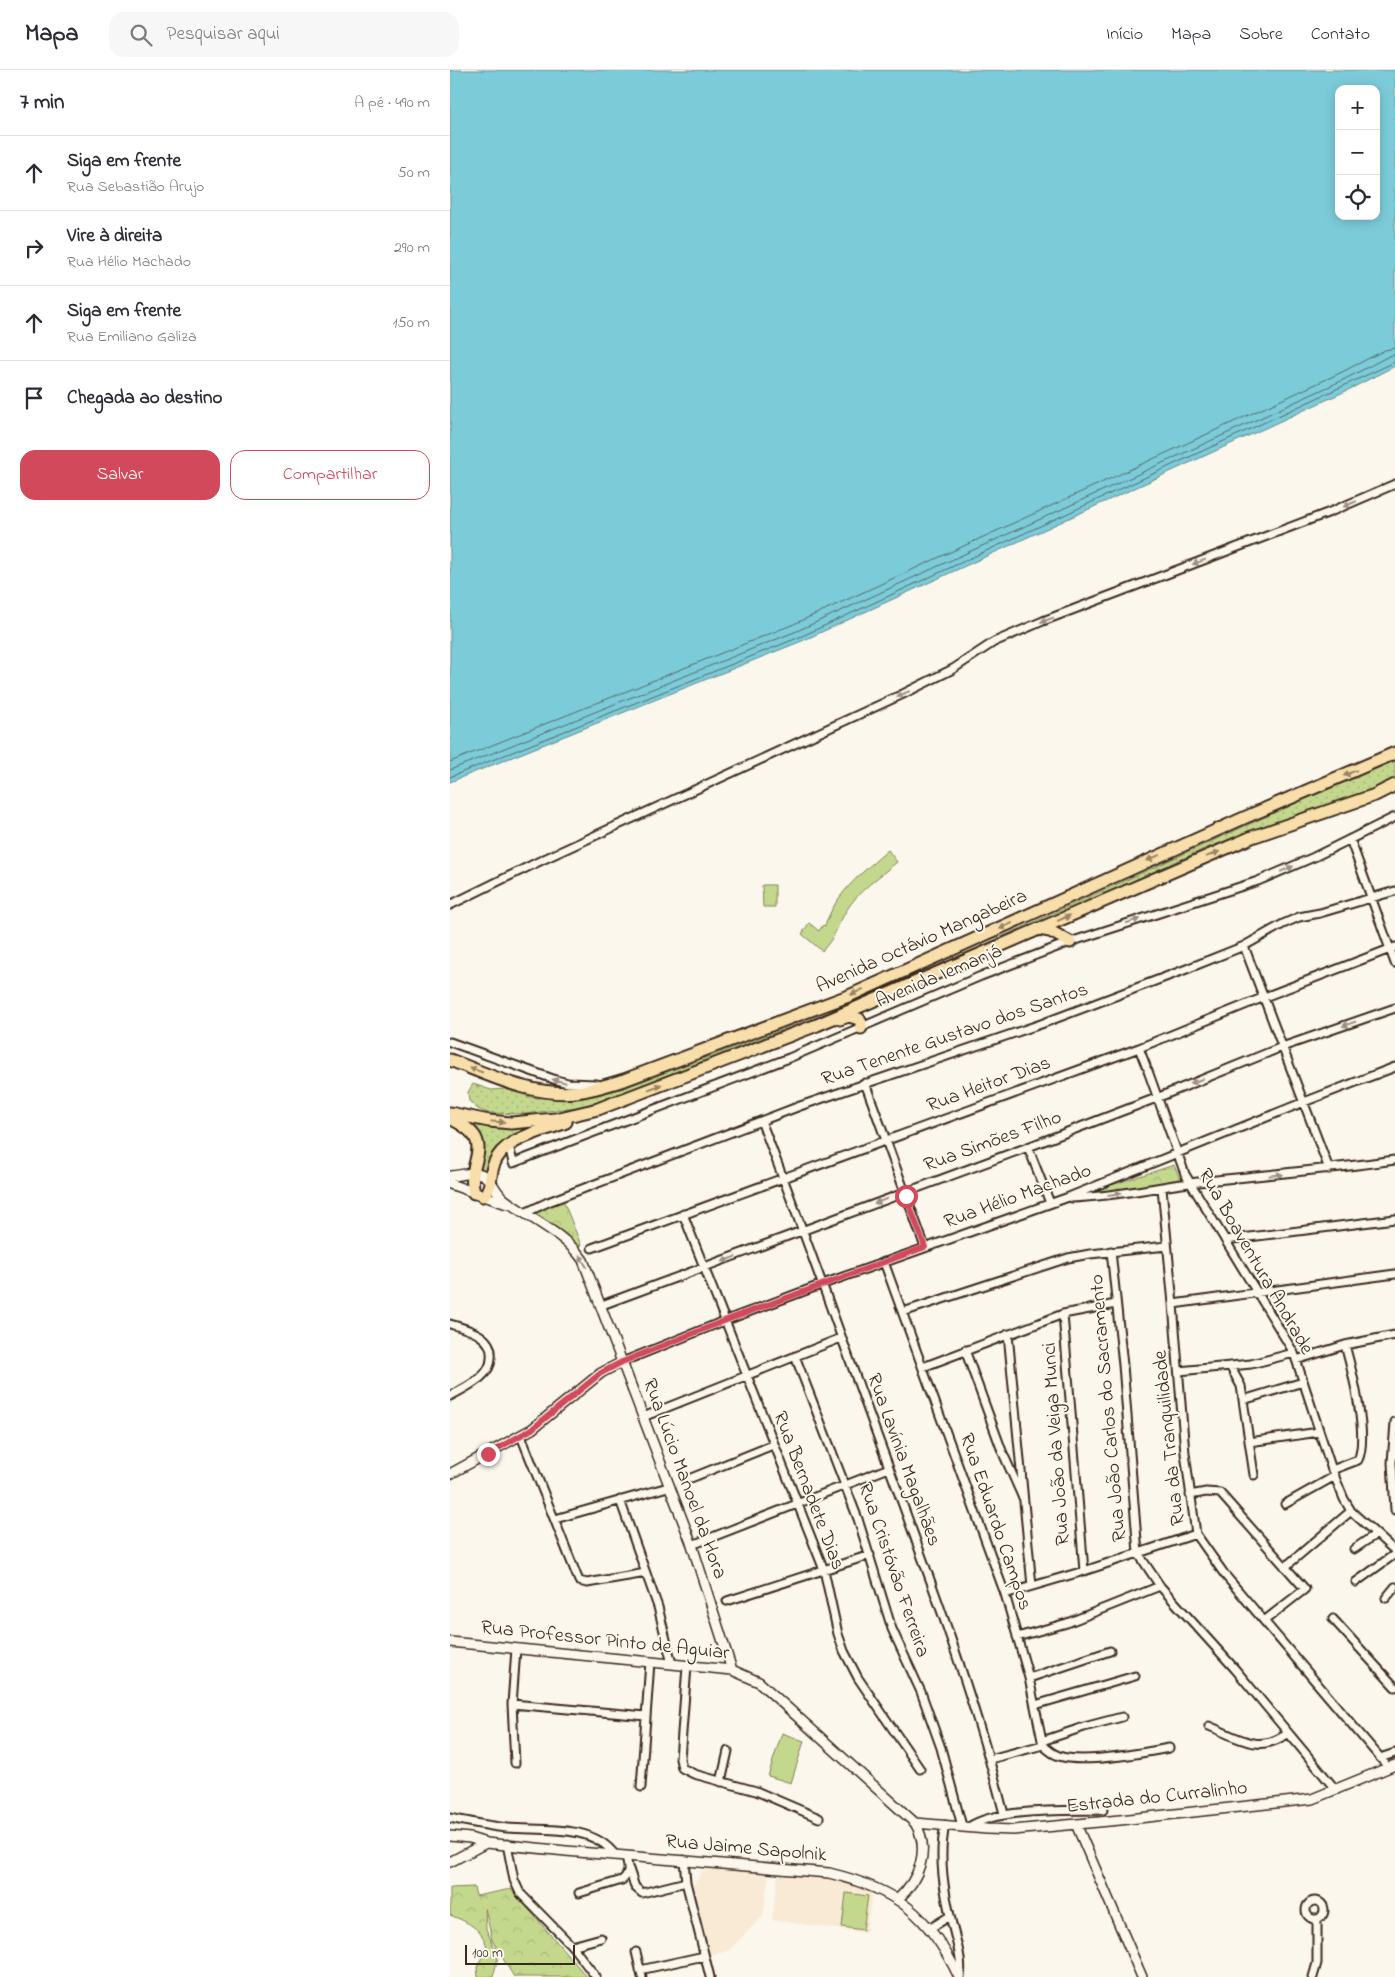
<!DOCTYPE html>
<html lang="pt">
<head>
<meta charset="utf-8">
<style>
  :root { --surface:#fff; --page:#f7f7f7; --text:#2b2b33; --muted:#7c7c81; --line:#e1e1e2; --accent:#d1495b }
  body { margin:0; font-family:"Indie Flower",sans-serif; background:var(--page); color:var(--text) }
  .controls { position:absolute; right:15px; top:15px; display:grid; overflow:hidden; border-radius:10px; box-shadow:0 2px 12px #0003 }
  .controls button { width:45px; height:45px; display:grid; place-items:center; padding:0; border:0; border-bottom:1px solid var(--line); background:var(--surface); color:var(--text); font:25px sans-serif }
  .scale { position:absolute; left:15px; bottom:12px; width:110px; box-sizing:border-box; padding-left:5px; border:2px solid #3b2a1e; border-top:0; font-size:14px; line-height:18px; white-space:nowrap; color:#3b2a1e; -webkit-text-stroke:4px #fbf7ec; paint-order:stroke }
  .stop { position:absolute; width:15px; height:15px; margin:-11px; border:4px solid #d1495b; border-radius:50%; background:#fff }
  .stop.end { background:#d1495b; border-color:#fff; box-shadow:0 1px 5px #0008 }
  .list { margin:0; padding:0; list-style:none }
  h2 { display:flex; justify-content:space-between; align-items:center; height:65px; margin:0; padding:0 20px; font-size:21px }
  h2 small { font-size:16px; font-weight:400; color:var(--muted) }
  .list li { display:grid; grid-template-columns:32px 1fr auto; gap:15px; align-items:center; box-sizing:border-box; height:75px; padding:0 20px; border-top:1px solid var(--line) }
  .list b { display:block; font-size:19px; white-space:nowrap }
  .list p { margin:0; font-size:16px; white-space:nowrap; color:var(--muted) }
  .list em { font-size:16px; font-style:normal; color:var(--muted) }
  .actions { display:flex; gap:10px; padding:15px 20px }
  .actions a { flex:1; padding:11px 0; border:1px solid var(--accent); border-radius:15px; text-align:center; font-size:18px; color:var(--accent) }
  .actions .main { background:var(--accent); color:#fff }
  .icon { flex:none; width:28px; height:28px; fill:none; stroke:currentColor; stroke-width:2; stroke-linecap:round; stroke-linejoin:round }
  .map { position:relative; flex:none; width:945px; height:1907px; overflow:hidden }
  header { display:flex; align-items:center; gap:30px; box-sizing:border-box; height:70px; padding:0 25px; background:var(--surface); border-bottom:1px solid var(--line) }
  header strong { font-size:24px }
  nav { display:flex; gap:28px; margin-inline-start:auto; font-size:18px }
  .search { width:350px; height:45px; background:var(--page); display:flex; align-items:center; gap:12px; box-sizing:border-box; padding:0 18px; border-radius:15px; color:var(--muted); font-size:19px }
  main { display:flex }
  aside { flex:1; background:var(--surface) }
  .map>svg:first-child { display:block }
  .built { fill:#f9ead6 }
  .grass { fill:url(#grass-dots); stroke:#808156 }
  .forest { fill:url(#forest-crowns); stroke:#808156 }
  .pitch { fill:#c4d88d; stroke:#808156 }
  .water { fill:#7ccbd9; stroke:#628b8e; fill-rule:evenodd }
  .lines { fill:none; stroke-linecap:round; stroke-linejoin:round }
  .shore { stroke:#556a69; stroke-width:1 }
  .minor-casing { stroke:#3b2a1e; stroke-width:11 }
  .tertiary-casing { stroke:#3b2a1e; stroke-width:12 }
  .primary-casing { stroke:#3b2a1e; stroke-width:15 }
  .minor { stroke:#fbf7ec; stroke-width:7 }
  .tertiary { stroke:#fbf7ec; stroke-width:9 }
  .primary { stroke:#f8deab; stroke-width:11 }
  .oneway { fill:#9b9085 }
  .oneway2 { fill:#9a8464 }
  .route { stroke:#d1495b; stroke-width:6 }
  .labels { text-anchor:middle; dominant-baseline:central; stroke-width:4; stroke-linejoin:round; paint-order:stroke }
  .street-label { font-size:20px; fill:#3b2a1e; stroke:#fbf7ec }
</style>
</head>
<body>
<header>
<strong>Mapa</strong>
<div class="search"><svg class="icon" aria-label="search" viewBox="0 0 24 24"><circle cx="10" cy="10" r="6"/><path d="M15 15l6 6"/></svg>Pesquisar aqui</div>
<nav><a>Início</a><a>Mapa</a><a>Sobre</a><a>Contato</a></nav>
</header>
<main>
<aside>
<h2>7 min<small>A pé · 490 m</small></h2>
<ul class="list">
<li><svg class="icon" aria-label="ahead" viewBox="0 0 24 24"><path d="M12 20V5M6 11l6-6 6 6"/></svg><div><b>Siga em frente</b><p>Rua Sebastião Arujo</p></div><em>50 m</em></li>
<li><svg class="icon" aria-label="right" viewBox="0 0 24 24"><path d="M7 20v-9h11M14 6l5 5-5 5"/></svg><div><b>Vire à direita</b><p>Rua Hélio Machado</p></div><em>290 m</em></li>
<li><svg class="icon" aria-label="ahead" viewBox="0 0 24 24"><path d="M12 20V5M6 11l6-6 6 6"/></svg><div><b>Siga em frente</b><p>Rua Emiliano Galiza</p></div><em>150 m</em></li>
<li><svg class="icon" aria-label="arrive" viewBox="0 0 24 24"><path d="M6 21V4h12l-3 4 3 4H6"/></svg><div><b>Chegada ao destino</b></div></li>
</ul>
<div class="actions"><a class="main">Salvar</a><a>Compartilhar</a></div>
</aside>
<div class="map">
<svg width="945" height="1907" viewBox="0 0 945 1907">
  <defs>
    <pattern id="grass-dots" width="8" height="8" patternUnits="userSpaceOnUse" patternTransform="scale(1.25)"><rect width="8" height="8" fill="#c4d88d"/><path d="M2 2h.1M6 6h.1" fill="none" stroke="#a9ba79" stroke-width="1.8" stroke-linecap="round"/></pattern>
    <pattern id="forest-crowns" width="20" height="18" patternUnits="userSpaceOnUse" patternTransform="scale(1.25)"><rect width="20" height="18" fill="#c4d88d"/><path d="M2 6a3 3 0 1 1 6 0M12 15a3 3 0 1 1 6 0" fill="none" stroke="#a9ba79"/></pattern>
  </defs>
  <rect width="100%" height="100%" fill="#fbf7ec"/>
  <filter id="ink" filterUnits="userSpaceOnUse"><feTurbulence type="fractalNoise" baseFrequency=".02" numOctaves="2"/><feDisplacementMap in="SourceGraphic" scale="10" xChannelSelector="R" yChannelSelector="G"/><feConvolveMatrix kernelMatrix="1 2 1 2 8 2 1 2 1" color-interpolation-filters="sRGB"/></filter>
  <g filter="url(#ink)">
    <path class="built" d="M260 1798 319 1803 313 1846 278 1881 260 1885 243 1816 251 1802Z
      M328 1804 383 1809 412 1816 423 1821 416 1863 322 1850Z"/>
    <path class="grass" d="M945 688V709L942 711 889 732 756 778 499 894 383 944 176 1023 143 1035 75 1044 38 1043 28 1039 19 1031 18 1022 23 1014 41 1020 55 1019 84 1028 143 1026 174 1018 382 941 498 891Z
      M20 1053 45 1056H86C63 1066 41 1072 36 1099L27 1098V1061Z"/>
    <path class="forest" d="M724 1095 731 1111 644 1124 643 1121Z
      M113 1130 131 1175 128 1176 83 1142Z
      M24 1817 26 1826 61 1819 137 1907H64L42 1870 35 1838 36 1859 48 1887 43 1907H28L27 1897 37 1877C32 1858 17 1852 0 1845V1818Z"/>
    <path class="pitch" d="M438 780 447 792C429 807 408 821 396 841 386 858 386 866 372 881L352 864 359 853 369 861 373 855 375 856C386 822 412 803 438 780Z
      M312 815H325V837H313Z
      M332 1663 354 1671 341 1713 318 1706Z
      M396 1823 418 1826 413 1860 392 1857Z"/>
    <path class="water" d="M0 0H945V296L898 320 352 571 0 712ZM889 19H926V146H889Z"/>
    <g class="lines">
      <path class="shore" d="M0 692 344 554 890 303 935 280 945 278
        M0 700 347 561 893 310 939 286 945 285
        M0 707 350 567 945 292"/>
      <g class="minor-casing">
        <path id="minor" d="M900 769 945 893
          M0 835 92 790 451 625 503 599 544 572 593 551 880 442 945 414
          M794 876 879 1099
          M0 972 106 1010 118 1013 147 1014
          M689 978 696 996
          M698 1001 735 1104 844 1283 882 1400 894 1429 901 1441 945 1481
          M415 1013 475 1177
          M311 1051C353 1157 390 1265 430 1373 475 1495 522 1618 554 1744
          M59 1075 63 1093 339 988 531 906 620 872 808 811 864 787 945 747
          M578 1077 600 1133
          M712 1118 723 1234 735 1383 746 1464 775 1505 938 1697
          M622 1128C661 1127 700 1118 739 1113 808 1105 877 1100 945 1090
          M75 1143 98 1132 350 1036 591 954 734 900 794 876 833 854 849 847 870 843 945 821
          M233 1144 374 1500 388 1564 394 1581 408 1608 470 1699
          M775 1170 945 1149
          M142 1178 689 978 812 928 945 877
          M661 1181 673 1295 688 1483 710 1516 785 1599 886 1720
          M434 1192 555 1524 579 1608 593 1675 540 1689
          M723 1234 945 1204
          M152 1235 578 1077 709 1027 832 977 945 938
          M453 1242 618 1188 640 1184 717 1176
          M613 1244 634 1501
          M0 1254C17 1259 44 1265 41 1288 41 1296 36 1303 30 1308 21 1315 10 1321 0 1326
          M558 1264 582 1516
          M515 1280 552 1381 572 1426
          M345 1286 408 1449 442 1559 471 1622 491 1678 512 1756
          M846 1290 895 1275 945 1265
          M172 1292 274 1251 373 1214 616 1128 854 1032 945 997
          M780 1296 791 1316 804 1405
          M473 1297 613 1244 666 1234
          M729 1301 801 1294 844 1283
          M793 1330 853 1312
          M193 1347 391 1268
          M945 1352 942 1393 945 1440
          M71 1366 129 1511 137 1513 196 1503
          M799 1372 869 1362
          M882 1400 908 1390C919 1367 902 1300 895 1275
          M241 1408 323 1375
          M740 1425 756 1422 770 1423 855 1519 814 1551
          M170 1430 208 1537 222 1594
          M835 1434 885 1406
          M105 1449 218 1417
          M242 1475 439 1398
          M904 1479 926 1464
          M835 1497 901 1441
          M906 1512 945 1484
          M555 1524 634 1501 746 1464
          M936 1528 945 1517
          M277 1531 420 1485
          M883 1549 945 1617
          M567 1567 617 1553 710 1516
          M237 1596 230 1689 232 1698 244 1704 306 1721 369 1748
          M579 1608 660 1581
          M62 1634 196 1646
          M585 1635 685 1606
          M759 1656C787 1667 809 1685 838 1663
          M592 1671 634 1657 672 1647
          M593 1675C598 1680 603 1684 609 1686 632 1694 693 1683 719 1678
          M930 1688 945 1683
          M65 1693 62 1634 66 1579
          M271 1712 278 1681
          M191 1717 200 1592
          M0 1748C19 1752 38 1756 57 1758 91 1761 142 1753 165 1785
          M495 1755C488 1788 494 1821 502 1854 506 1871 513 1890 510 1907
          M519 1757C547 1738 617 1741 653 1740
          M57 1774 64 1810 70 1823 122 1876 146 1907
          M234 1790 236 1812 260 1907
          M179 1799 185 1817 192 1823 236 1812
          M129 1823 172 1810C181 1803 178 1796 176 1786
          M856 1840a9 9 0 1 1 18 0a9 9 0 1 1-18 0Z
          M479 1859 500 1846
          M122 1876 151 1868
          M186 1882 192 1907
          M190 1900 254 1886
          M863 1907 867 1893V1850"/>
      </g>
      <g class="tertiary-casing">
        <path id="tertiary" d="M0 1106C10 1106 21 1101 31 1104 42 1108 45 1122 54 1129 80 1149 114 1163 133 1190L242 1475 282 1600
          M0 1114 57 1134
          M0 1404 82 1359 151 1303 172 1292
          M0 1572 282 1600 309 1612 465 1753C481 1779 469 1810 448 1829
          M465 1753 537 1759 563 1760 670 1750 862 1729 945 1695
          M626 1754 692 1907
          M0 1766 20 1768 36 1773 116 1781 379 1803C446 1819 479 1844 509 1907
          M0 1792 36 1773"/>
      </g>
      <g class="primary-casing">
        <path id="primary" d="M588 859 600 861 620 872
          M390 949 399 946 409 949 411 953V958
          M0 990C40 1005 83 1027 126 1022 142 1020 158 1015 174 1010L401 925 796 747 945 683
          M0 1043 39 1051 61 1053 105 1049 148 1039 367 955 802 767 925 725 945 715
          M0 1048C51 1073 15 1089 24 1123
          M33 1126C43 1118 39 1105 44 1094 54 1067 93 1062 116 1052"/>
      </g>
      <use href="#minor" class="minor"/>
      <use href="#tertiary" class="tertiary"/>
      <use href="#primary" class="primary"/>
    </g>
    <defs><path id="oneway-solid" d="M-6-.8H1V-3.2L6.5 0L1 3.2V.8H-6Z" transform="scale(1.25)"/></defs>
    <g class="oneway">
      <use href="#oneway-solid" transform="translate(900 434) rotate(157)"/>
      <use href="#oneway-solid" transform="translate(749 492) rotate(160)"/>
      <use href="#oneway-solid" transform="translate(597 550) rotate(159)"/>
      <use href="#oneway-solid" transform="translate(453 624) rotate(155)"/>
      <use href="#oneway-solid" transform="translate(837 799) rotate(-23)"/>
      <use href="#oneway-solid" transform="translate(683 851) rotate(-18)"/>
      <use href="#oneway-solid" transform="translate(899 954) rotate(161)"/>
      <use href="#oneway-solid" transform="translate(109 1011) rotate(-166)"/>
      <use href="#oneway-solid" transform="translate(747 1011) rotate(158)"/>
      <use href="#oneway-solid" transform="translate(826 1105) rotate(-6)"/>
      <use href="#oneway-solid" transform="translate(665 1124) rotate(-8)"/>
      <use href="#oneway-solid" transform="translate(431 1131) rotate(159)"/>
      <use href="#oneway-solid" transform="translate(279 1189) rotate(159)"/>
      <use href="#oneway-solid" transform="translate(133 1191) rotate(-122)"/>
    </g>
    <g class="oneway2">
      <use href="#oneway-solid" transform="translate(900 703) rotate(157)"/>
      <use href="#oneway-solid" transform="translate(763 784) rotate(-22)"/>
      <use href="#oneway-solid" transform="translate(703 788) rotate(156)"/>
      <use href="#oneway-solid" transform="translate(614 848) rotate(-24)"/>
      <use href="#oneway-solid" transform="translate(556 856) rotate(155)"/>
      <use href="#oneway-solid" transform="translate(407 922) rotate(156)"/>
      <use href="#oneway-solid" transform="translate(26 1000) rotate(-160)"/>
      <use href="#oneway-solid" transform="translate(205 1017) rotate(-21)"/>
      <use href="#oneway-solid" transform="translate(48 1052) rotate(3)"/>
    </g>
  </g>
  <g class="lines" filter="url(#ink)">
    <path class="route" d="M38 1384 82 1359 151 1303 172 1292 274 1251 475 1177 456 1126"/>
  </g>
  <g class="labels">
    <g class="street-label">
      <text transform="translate(472 872) rotate(-24)">Avenida Octávio Mangabeira</text>
      <text transform="translate(489 907) rotate(-23)">Avenida Iemanjá</text>
      <text transform="translate(505 965) rotate(-19)">Rua Tenente Gustavo dos Santos</text>
      <text transform="translate(539 1015) rotate(-20)">Rua Heitor Dias</text>
      <text transform="translate(543 1072) rotate(-20)">Rua Simões Filho</text>
      <text transform="translate(568 1127) rotate(-20)">Rua Hélio Machado</text>
      <text transform="translate(805 1192) rotate(60)">Rua Boaventura Andrade</text>
      <text transform="translate(659 1338) rotate(-95)">Rua João Carlos do Sacramento</text>
      <text transform="translate(720 1368) rotate(-96)">Rua da Tranquilidade</text>
      <text transform="translate(607 1374) rotate(-94)">Rua João da Veiga Munci</text>
      <text transform="translate(453 1390) rotate(70)">Rua Lavínia Magalhães</text>
      <text transform="translate(234 1409) rotate(70)">Rua Lúcio Manoel da Hora</text>
      <text transform="translate(358 1421) rotate(69)">Rua Bernadete Dias</text>
      <text transform="translate(545 1452) rotate(71)">Rua Eduardo Campos</text>
      <text transform="translate(443 1500) rotate(71)">Rua Cristóvão Ferreira</text>
      <text transform="translate(155 1571) rotate(6)">Rua Professor Pinto de Aguiar</text>
      <text transform="translate(707 1728) rotate(-6)">Estrada do Curralinho</text>
      <text transform="translate(296 1779) rotate(5)">Rua Jaime Sapolnik</text>
    </g>
  </g>
</svg>
<div class="controls">
<button>+</button>
<button>−</button>
<button><svg class="icon" aria-label="locate" viewBox="0 0 24 24"><circle cx="12" cy="12" r="6"/><path d="M12 2v4M12 18v4M2 12h4M18 12h4"/></svg></button>
</div>
<div class="scale">100 m</div>
<div class="stop" style="left:456px;top:1126px"></div>
<div class="stop end" style="left:38px;top:1384px"></div>
</div>
</main>
</body>
</html>
